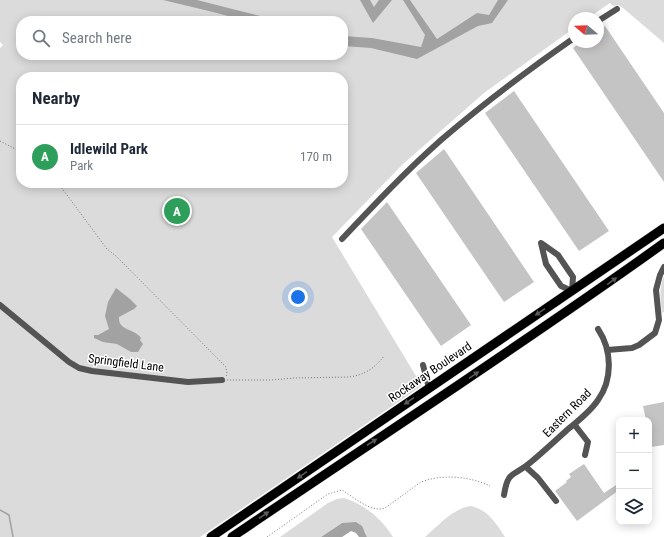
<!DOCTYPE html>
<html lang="en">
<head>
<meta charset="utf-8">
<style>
  :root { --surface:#fff; --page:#f2f2f3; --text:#1f2937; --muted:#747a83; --line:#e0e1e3; --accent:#b45309 }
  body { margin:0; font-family:"Roboto Condensed",sans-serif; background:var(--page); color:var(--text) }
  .controls { position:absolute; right:12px; bottom:12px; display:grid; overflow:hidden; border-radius:8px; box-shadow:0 2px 10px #0003 }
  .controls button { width:36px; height:36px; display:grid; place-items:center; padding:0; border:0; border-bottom:1px solid var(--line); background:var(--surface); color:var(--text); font:20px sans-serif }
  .compass { position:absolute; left:568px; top:12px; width:36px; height:36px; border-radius:50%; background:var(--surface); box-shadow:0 2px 10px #0003; rotate:289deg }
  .you { position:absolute; left:298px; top:297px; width:14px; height:14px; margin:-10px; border:3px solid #fff; border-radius:50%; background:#1a73e8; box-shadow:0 0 0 6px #1a73e833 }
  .badge { display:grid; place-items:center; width:26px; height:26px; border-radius:50%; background:var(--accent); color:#fff; font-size:13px; font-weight:700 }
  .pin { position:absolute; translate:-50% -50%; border:2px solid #fff; box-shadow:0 1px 4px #0006 }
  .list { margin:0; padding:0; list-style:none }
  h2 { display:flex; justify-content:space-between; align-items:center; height:52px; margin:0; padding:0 16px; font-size:17px }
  h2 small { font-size:13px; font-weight:400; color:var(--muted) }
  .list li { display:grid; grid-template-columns:26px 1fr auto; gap:12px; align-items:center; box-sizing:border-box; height:64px; padding:0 16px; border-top:1px solid var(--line) }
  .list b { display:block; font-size:15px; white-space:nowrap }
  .list p { margin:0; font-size:13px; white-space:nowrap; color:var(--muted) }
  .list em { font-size:13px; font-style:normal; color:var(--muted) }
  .icon { flex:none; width:22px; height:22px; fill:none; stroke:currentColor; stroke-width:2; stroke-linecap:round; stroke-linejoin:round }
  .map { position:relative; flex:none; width:664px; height:537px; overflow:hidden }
  .search { position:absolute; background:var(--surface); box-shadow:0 2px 10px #0003; left:16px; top:16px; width:332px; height:44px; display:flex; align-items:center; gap:10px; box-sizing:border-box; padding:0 14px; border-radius:16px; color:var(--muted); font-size:15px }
  .panel { position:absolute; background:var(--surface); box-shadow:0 2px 10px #0003; left:16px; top:72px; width:332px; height:116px; border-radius:16px }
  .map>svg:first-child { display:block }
  .green { fill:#dbdbdb; fill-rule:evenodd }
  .water { fill:#a2a2a2 }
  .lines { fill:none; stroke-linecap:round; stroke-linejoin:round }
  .stream { stroke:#a2a2a2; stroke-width:1.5 }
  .building { fill:#c4c4c4 }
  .highway-casing { stroke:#dbdbdb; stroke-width:10 }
  .path { stroke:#767676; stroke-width:1; stroke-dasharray:1 2; stroke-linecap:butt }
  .minor { stroke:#545454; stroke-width:6 }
  .highway { stroke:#000; stroke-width:9 }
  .oneway { fill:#595959 }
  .labels { text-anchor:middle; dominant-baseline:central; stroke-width:3; stroke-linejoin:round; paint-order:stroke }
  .street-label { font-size:12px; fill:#000; stroke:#fff }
</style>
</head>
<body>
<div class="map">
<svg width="664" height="537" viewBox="0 0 664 537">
  <rect width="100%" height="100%" fill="#fff"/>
  <path class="green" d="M0 0H664V43L623 8 618 5 613 6 610 3 588 18H574V28L484 93 403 164 332 237 416 376 423 373V382L420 387 200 537H0V48L3 45 0 42ZM21 21H343V55H21ZM21 77H343V183H21Z
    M664 276V312L662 313C660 301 659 287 664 276Z
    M344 498C364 504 382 519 393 537H367L365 531 342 523 321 537H280L328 503 337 499Z
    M471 506C488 510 496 523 505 537H425C438 526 453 508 471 506Z"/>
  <path class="water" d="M163 0H197L280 21H246L217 13Z
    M360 0H370L374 7 379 0H392L373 23Z
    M403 0H410L437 39 477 13 489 15 498 0H508L492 23 478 26 417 59 371 48 343 46V36L372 38 421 47 425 35Z
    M116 288 130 299 137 306 134 309 119 317C118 331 134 328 141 338L140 340 143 344 138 352H131L117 344 103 342 94 338V335H98L109 329 105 316 108 302Z
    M356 522 362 526 367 537H359L356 533 351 531 342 537H321L342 523Z"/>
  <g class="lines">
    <path class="stream" d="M0 510 9 515 13 537"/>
  </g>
  <path class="building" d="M605 26 664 113V182L573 48 581 42H598V31Z
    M514 91 609 231 579 251 485 113Z
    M444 149 534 282 504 302 416 173Z
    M387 202 471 325 441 346 361 229Z
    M664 402V445L651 447 649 437V420H646L643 406Z
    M584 464 604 493 619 483V490L577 521 555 491 567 482 566 481 571 477 569 474Z"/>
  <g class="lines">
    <g class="highway-casing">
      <path id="highway" d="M211 537 664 228
        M232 537C376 439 522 345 664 243"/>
    </g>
    <path class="path" d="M0 141 21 152
      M58 183 107 249 116 256 226 367 227 375 226 376
      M227 380H271L294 378 349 377C364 375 374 369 384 356
      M267 537 328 494 342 490C355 498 371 513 385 508L421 482C442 474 469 476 490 486"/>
    <path class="minor" d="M598 21 617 9
      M342 239C374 205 406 171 441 140 483 104 528 70 574 38
      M541 243 558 255 573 277 572 291 561 286 546 264Z
      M0 305 69 362 79 368 92 371 188 382 222 380
      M607 350 632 348 639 345 655 333 659 320 656 290 660 275 664 267
      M423 365 429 388
      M574 424 588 442 585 455
      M526 467 538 478 556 501
      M504 495C508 469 514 477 531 462 543 452 555 441 567 430 578 421 590 412 598 400 613 379 612 350 598 329"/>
    <use href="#highway" class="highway"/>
  </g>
  <defs><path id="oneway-solid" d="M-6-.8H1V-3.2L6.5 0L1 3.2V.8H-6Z"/></defs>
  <g class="oneway">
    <use href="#oneway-solid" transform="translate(612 281) rotate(-36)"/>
    <use href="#oneway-solid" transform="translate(540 312) rotate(146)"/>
    <use href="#oneway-solid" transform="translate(474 375) rotate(-34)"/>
    <use href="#oneway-solid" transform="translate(409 401) rotate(146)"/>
    <use href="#oneway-solid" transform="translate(372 442) rotate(-33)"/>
    <use href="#oneway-solid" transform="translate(302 475) rotate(146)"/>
    <use href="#oneway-solid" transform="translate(264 515) rotate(-34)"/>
  </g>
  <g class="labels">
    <g class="street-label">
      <text transform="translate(126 363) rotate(7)">Springfield Lane</text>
      <text transform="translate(430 372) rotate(-34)">Rockaway Boulevard</text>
      <text transform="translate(567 413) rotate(-45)">Eastern Road</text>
    </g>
  </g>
</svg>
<div class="controls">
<button>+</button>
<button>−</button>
<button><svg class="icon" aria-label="layers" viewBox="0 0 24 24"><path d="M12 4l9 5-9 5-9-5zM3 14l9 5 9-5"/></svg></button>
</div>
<svg class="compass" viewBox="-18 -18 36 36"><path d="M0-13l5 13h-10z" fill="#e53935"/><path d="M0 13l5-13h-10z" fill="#747a83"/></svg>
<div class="you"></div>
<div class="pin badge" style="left:177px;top:211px;background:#2e9e5b">A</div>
<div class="search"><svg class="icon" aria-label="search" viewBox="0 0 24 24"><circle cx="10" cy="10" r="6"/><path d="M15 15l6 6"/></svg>Search here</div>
<section class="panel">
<h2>Nearby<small></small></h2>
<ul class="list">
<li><span class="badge" style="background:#2e9e5b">A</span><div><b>Idlewild Park</b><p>Park</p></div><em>170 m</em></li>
</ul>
</section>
</div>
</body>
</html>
